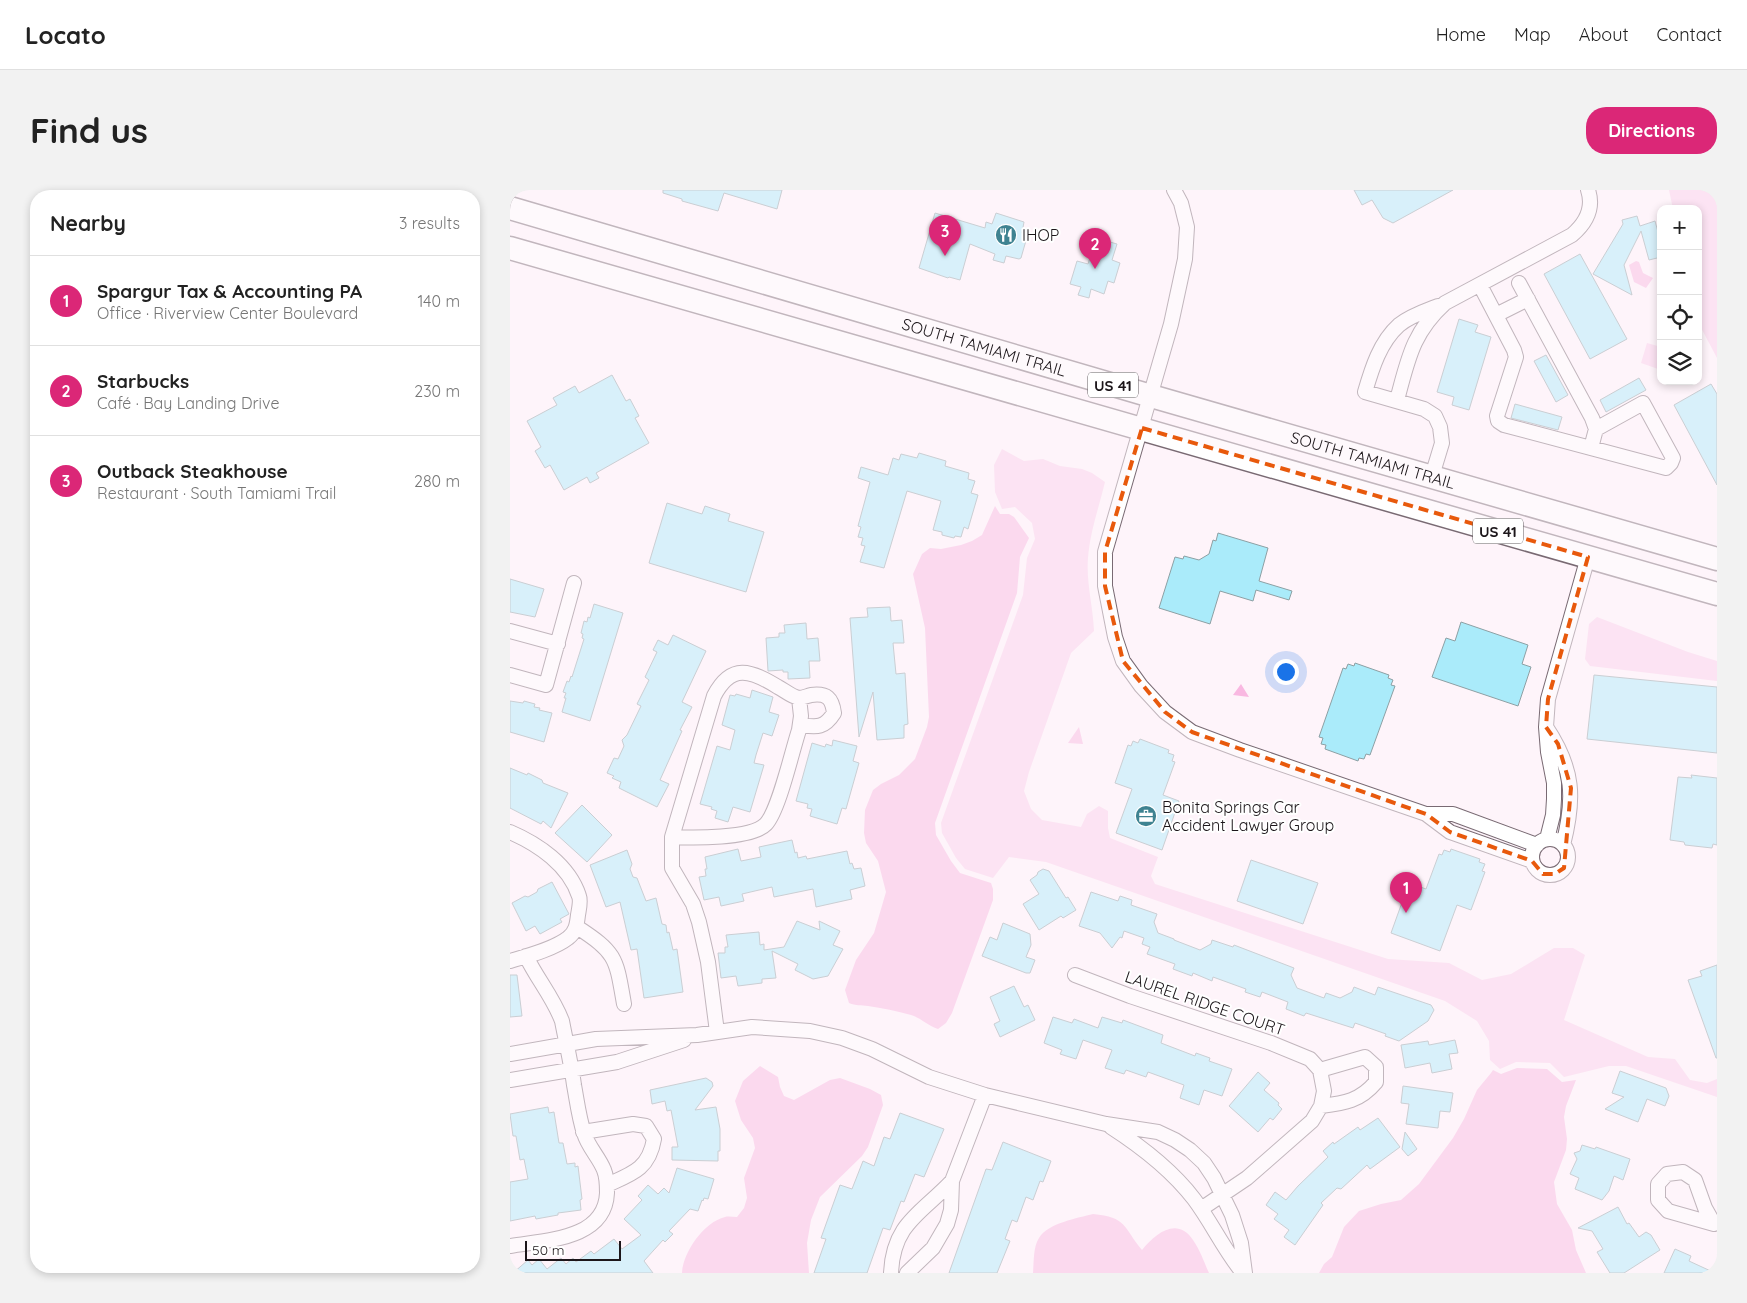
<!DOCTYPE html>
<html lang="en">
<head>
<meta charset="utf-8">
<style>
  :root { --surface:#fff; --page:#f2f2f2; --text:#222; --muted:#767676; --line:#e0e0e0; --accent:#db2777 }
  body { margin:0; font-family:Quicksand,sans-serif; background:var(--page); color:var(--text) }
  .controls { position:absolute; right:15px; top:15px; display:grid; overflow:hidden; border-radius:10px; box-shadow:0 2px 8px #0003 }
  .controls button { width:45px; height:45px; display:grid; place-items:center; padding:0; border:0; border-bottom:1px solid var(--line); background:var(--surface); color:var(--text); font:25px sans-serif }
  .scale { position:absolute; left:15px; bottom:12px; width:96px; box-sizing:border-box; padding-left:5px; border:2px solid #1c161a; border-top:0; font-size:14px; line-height:18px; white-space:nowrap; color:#1c161a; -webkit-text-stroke:4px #fff; paint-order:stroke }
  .you { position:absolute; left:775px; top:481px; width:18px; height:18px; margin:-12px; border:4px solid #fff; border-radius:50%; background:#1a73e8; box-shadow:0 0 0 8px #1a73e833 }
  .badge { display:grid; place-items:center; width:32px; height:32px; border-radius:50%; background:var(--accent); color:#fff; font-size:16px; font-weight:700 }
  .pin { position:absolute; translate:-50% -41px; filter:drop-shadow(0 1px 2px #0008) }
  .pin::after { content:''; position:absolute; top:26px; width:18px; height:15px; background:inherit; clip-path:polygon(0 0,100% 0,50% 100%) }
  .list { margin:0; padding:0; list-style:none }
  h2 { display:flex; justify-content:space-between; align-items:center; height:65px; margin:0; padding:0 20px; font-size:21px }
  h2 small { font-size:16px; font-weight:400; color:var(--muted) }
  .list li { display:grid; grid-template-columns:32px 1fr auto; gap:15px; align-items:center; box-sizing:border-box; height:90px; padding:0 20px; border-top:1px solid var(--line) }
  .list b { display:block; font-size:19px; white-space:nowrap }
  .list p { margin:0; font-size:16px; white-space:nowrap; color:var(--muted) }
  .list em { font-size:16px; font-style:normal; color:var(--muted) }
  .icon { flex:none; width:28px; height:28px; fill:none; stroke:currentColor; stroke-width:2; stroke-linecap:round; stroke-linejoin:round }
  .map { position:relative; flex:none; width:1207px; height:1083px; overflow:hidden; border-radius:20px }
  header { display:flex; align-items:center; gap:30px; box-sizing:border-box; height:70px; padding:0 25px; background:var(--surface); border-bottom:1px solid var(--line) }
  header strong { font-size:24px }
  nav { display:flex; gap:28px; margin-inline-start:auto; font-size:18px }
  .intro { display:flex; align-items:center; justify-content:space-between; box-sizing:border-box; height:120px; padding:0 30px }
  h1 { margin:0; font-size:35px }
  .button { padding:12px 22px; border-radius:20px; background:var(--accent); color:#fff; font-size:18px; font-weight:700 }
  main { display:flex; gap:30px; padding:0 30px }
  aside { flex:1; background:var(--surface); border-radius:20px; box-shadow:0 2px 8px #0003 }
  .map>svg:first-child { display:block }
  .green { fill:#facfea }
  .water { fill:#f9b8e1 }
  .building { fill:#aaebfa; stroke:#8da0a4 }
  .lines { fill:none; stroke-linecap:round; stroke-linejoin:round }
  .street-casing { stroke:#796a73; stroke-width:16 }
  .primary-casing { stroke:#796a73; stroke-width:25 }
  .street { stroke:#fff; stroke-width:14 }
  .primary { stroke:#fff; stroke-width:22 }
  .marked { fill:none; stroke:#e8590c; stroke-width:4; stroke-dasharray:10 6; stroke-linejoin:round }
  .labels { text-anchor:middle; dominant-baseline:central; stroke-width:4; stroke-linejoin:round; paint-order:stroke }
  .shield { fill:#fff; stroke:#605c5f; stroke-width:1 }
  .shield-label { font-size:15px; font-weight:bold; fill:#1c161a }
  .poi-label { font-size:16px; fill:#1c161a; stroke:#fff; text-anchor:start }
  .street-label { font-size:16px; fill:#1c161a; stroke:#fff }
</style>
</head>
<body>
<header>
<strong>Locato</strong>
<nav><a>Home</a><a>Map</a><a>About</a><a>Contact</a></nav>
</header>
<div class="intro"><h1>Find us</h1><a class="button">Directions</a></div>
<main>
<aside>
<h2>Nearby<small>3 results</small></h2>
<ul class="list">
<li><span class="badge">1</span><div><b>Spargur Tax &amp; Accounting PA</b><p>Office · Riverview Center Boulevard</p></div><em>140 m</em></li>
<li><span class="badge">2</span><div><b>Starbucks</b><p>Café · Bay Landing Drive</p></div><em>230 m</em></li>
<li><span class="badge">3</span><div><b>Outback Steakhouse</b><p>Restaurant · South Tamiami Trail</p></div><em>280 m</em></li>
</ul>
</aside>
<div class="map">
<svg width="1207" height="1083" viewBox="0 0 1207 1083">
  <rect width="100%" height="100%" fill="#fef4fa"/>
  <path class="green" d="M1159 0H1207V168L1188 132V19H1163Z
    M1137 153 1151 157V180L1131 173Z
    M492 259 514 271 533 269 550 276 572 279 582 283 595 292C589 317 580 342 578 368 576 392 583 416 584 441L561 463 519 582 514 601 521 619 532 630 571 637 577 624 589 616 598 621V638L600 648 648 667 641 686 645 694 878 769 939 773 972 790 1001 784 1044 758H1063L1075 765 1054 830 1138 867 1165 869 1180 890 1197 893 1207 889V907L1116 876H1099L1054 887 1040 873 1006 872 990 879 980 870 979 851 967 831 935 811 536 672 499 667 483 688 455 679 446 668 432 643 431 633 513 405 517 368 525 349 522 333 505 317 492 319 485 302 484 275Z
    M1087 427 1178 462 1207 471V491L1080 476 1075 469 1079 434Z"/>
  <path class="water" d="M1126 71 1129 72 1133 83 1143 88 1136 98 1124 92 1119 75Z
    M485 316 490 324H499L504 327 519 348 510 367 507 403 425 633 426 645 441 671 450 683 481 693 483 699V710L442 823 436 833 428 839C418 836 411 828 401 825 387 821 372 818 358 816 351 815 346 816 339 813L335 800 346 770 364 743 376 702 368 671 356 653 354 643 355 620 363 600 371 594 389 585 405 569 417 537 419 527 415 438 403 384 412 364 420 358 431 359 451 355 462 351 472 345Z
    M731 494 739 507 723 505Z
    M569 537 573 554 558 553Z
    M250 876 268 887 270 897 274 906 284 910 320 890 330 888 360 899 371 905 373 915 358 957 352 966 310 1007 301 1030 297 1053 299 1083H172C173 1062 194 1032 215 1027 218 1026 223 1027 227 1027L234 1018 237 1008 234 988 245 958 243 948 231 930 225 911 233 891Z
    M1007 878 1037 879 1052 892 1066 890 1056 916 1054 927 1057 949 1056 960 1044 992 1047 1014 1062 1040 1066 1060 1076 1083H809L814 1074 822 1067 834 1037 849 1021 871 1014 891 1010 909 994 943 948 954 929 967 900 981 883 983 880 991 884Z
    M583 1024C617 1027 613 1037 632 1060 645 1044 667 1026 683 1050 690 1060 694 1072 699 1083H523C524 1072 523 1057 529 1048 538 1033 568 1028 583 1024Z"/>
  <path class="building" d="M153 0H272L267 19 214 3 208 21 172 11V9L153 3Z
    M844 0H943L883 33 873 28 862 10 852 15Z
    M425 23 475 38 476 32 482 34 486 23 514 32 512 43 516 44V46L517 47 511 68 509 69 496 66 494 73 483 70 485 64 460 54 450 90 439 87 438 88 409 78Z
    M1127 26 1130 36 1145 31 1151 53V67L1139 70 1131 41 1114 75 1122 105 1083 84 1113 34 1112 30Z
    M586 48 607 54 602 70 610 73 604 93 598 91 594 104 581 99 579 108 568 105 571 97 560 94 567 71 578 74Z
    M1070 64 1117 149 1080 169 1034 84Z
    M949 129 968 135 965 142 981 147 959 220 942 215 944 207 927 202Z
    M1036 165 1058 205 1046 212 1024 171Z
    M102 185 116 211 120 209 129 226 125 228 139 253 86 283 89 288 80 293 77 287 54 300 40 275 35 278 25 261 31 257 17 231 47 215 43 208 65 196 69 203Z
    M1129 188 1136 200 1096 222 1090 210Z
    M1201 194 1207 204V295L1164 215Z
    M1005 214 1052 227 1048 240 1001 228Z
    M409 263 436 271 435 276 459 283 458 289 465 291 461 303 468 305 458 339 454 337 451 347 445 346 444 348 432 345V342L423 340 431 311 397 301 374 378 350 372 355 356 351 355 353 348 348 347 351 337 348 336 360 292 348 288 351 277 378 285 383 268 389 270 391 264 407 268Z
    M157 313 192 324 195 316 204 319 220 324 218 331 254 342 236 402 139 373Z
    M708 343 758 358 749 391 782 401 779 410 746 400 743 411 710 401 700 434 649 418 665 367 673 369 674 366 689 370 699 364 703 350 706 351Z
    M0 389 34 399 25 427 0 422Z
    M84 414 113 423 80 531 52 522 56 508H54L56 503 53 502 57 491 59 492 61 486 62 487 74 449 72 448 73 444 71 443 74 431 77 432 78 427 80 428Z
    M380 417 381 431 392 430 394 453H383L386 484 395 483 398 534 394 535V548L367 550 363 502 349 547 340 428 358 427 357 418Z
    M951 432 1018 455 1012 474 1021 477 1008 516 922 487 936 448 945 451Z
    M296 433 297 449 308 448 310 471H299L300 488 278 489V482H273V480L258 481 256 448 269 447V443H275L274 435Z
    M163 445 196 461 172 512 182 517 170 540 172 541 150 590 159 594 147 617 109 598 111 592 102 588 104 586 97 583 104 568 108 569 114 556 112 550 117 545 131 516 127 514 139 490 135 487 147 462 143 460 148 450 158 455Z
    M845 473 879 485 878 488 883 490 881 495 885 496 860 565 856 564 854 569 849 568 848 571 815 559 816 555 811 554 813 548 809 547 833 478 836 479 838 474 844 476Z
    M1084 485 1207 497V563L1077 549Z
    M242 500 263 507 259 522 269 525 262 546 253 543 246 565 244 573 254 575 240 622 223 617 218 632 205 628 207 621 201 619 202 617 190 614 207 556 220 560 225 540 212 535 220 505 225 506 226 504 240 508Z
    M0 511 13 513 14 511 25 514 24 517 30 518 29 520 42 523 34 552 0 542Z
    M630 549 659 560 658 563 664 565 662 571 665 572 653 605 669 611 652 660 606 643 622 599 605 593 618 555 621 556 623 551 628 553Z
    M323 550 347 556 343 571 349 573 336 619 332 618 327 634 300 626 302 619 297 618 298 614 286 611 302 553 315 557 316 554 322 556Z
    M0 578 17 585 18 583 32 590 33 593 58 603 41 638 33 631 31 634 0 618Z
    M1181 585 1207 588V655L1203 654 1202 658 1175 655 1174 652 1160 650 1168 587 1182 588Z
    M72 615 102 645 77 672 45 643Z
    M282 650 285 663 287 662 288 668 296 666 297 669 337 661 340 674 342 673 344 679 351 678 355 696 340 700 342 709 306 717 303 699 264 707 262 697 232 704 234 711 211 716 209 707 194 710 189 687 196 686 195 679H197L195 667 228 659 231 671 251 667 249 657Z
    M941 659 970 669 969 672 975 674 972 681 975 682 961 720 947 715 930 761 881 743 899 693 916 699 929 664 932 665 934 660 940 662Z
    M117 660 122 674 120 679 123 687 127 688 136 711 146 708 152 734 156 735 157 743 159 742 163 760 167 759 173 802 134 808 127 759 121 760 110 712 96 717 80 675Z
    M741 670 808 693 793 734 727 711Z
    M533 679 539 681 556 708 558 707 566 720 553 728 551 726 529 740 513 714 529 704 520 690 527 685 528 682Z
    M42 692 59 724 50 729 52 732 30 744 25 736 16 741 2 713 15 706 18 707 27 702 28 699Z
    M581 702 608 711 610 706 622 710 621 715 647 724 644 732 648 743 664 749V750L690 760 701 754 702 750 723 757 724 755 784 778 781 785 787 798 814 808 816 803 830 808 842 802 844 797 865 805 868 797 921 815 924 820 918 831 889 851 875 846 876 844 845 833 843 838 796 823 794 826 776 819 778 812 752 802 750 807 735 802 736 799 703 787 702 791 683 783 682 786 663 779 665 774 637 764 640 757 632 754 634 748 614 741 612 748 610 747 602 758 590 743 569 736Z
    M287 731 310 740 309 731 330 741 323 755 333 759 318 786 303 789 285 780 288 774 262 761 266 788 252 789V793L228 796 226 786 211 788 208 763H215V757H218L216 745 249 742 250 755 254 754V760L274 757Z
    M493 733 520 744 521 755 516 767 525 770 520 783H516L472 766 480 747 487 750Z
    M1207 775V868H1206L1178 790 1192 786 1190 781Z
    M0 785H7L12 826 0 827Z
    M504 796 514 817 518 815 525 830 490 847 484 834 490 831 480 807Z
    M543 827 562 833 564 829 588 838 592 827 612 833 613 830 653 845 651 853 685 866 686 863 700 868 699 871 722 879 712 906 694 900 689 915 670 908 674 895 638 882 636 887 616 880 614 884 595 878 602 860 573 850 566 869 550 864 552 860 534 853Z
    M945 850 948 863 939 864 942 879 922 883 920 873 895 878 891 855 918 851 919 855Z
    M1110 881 1156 898 1159 906 1155 916 1137 909 1128 932 1095 919 1114 907 1102 903Z
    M748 882 760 893 754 900 769 913 768 915 772 919 763 930 760 928 748 942 719 916Z
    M196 888 202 892 203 896 185 920 206 917 210 939V961H208V971L162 970V957H168L161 920 157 921 155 911 142 914 140 900Z
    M893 896 943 903 940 922 930 921 928 938 896 934 899 914 891 913Z
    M38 917 39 923 44 922 49 953H53L57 974 65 973V977L68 976 72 1009 70 1010 71 1020 48 1023V1025L26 1029 25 1026 0 1031V992L18 989 14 969 10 970 6 946H3L0 924Z
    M390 923 434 939 414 987 405 984 394 1012 391 1011 380 1040 373 1038 357 1083H304L316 1049 311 1048 330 995 342 999 353 971 364 976 374 947 380 949Z
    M868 928 890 957 860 979 857 975 831 999 827 998 811 1013 813 1015 785 1055 774 1047 779 1040 764 1029 768 1024 756 1015 765 1002 776 1010 788 996 818 967 813 961 823 952 824 954 848 937 850 940Z
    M895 942 907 959 898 966 892 959Z
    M493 952 541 971 533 992 530 991 523 1010 516 1007 507 1032 502 1030 495 1049 500 1051 487 1083H439L476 979 482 980Z
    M1072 955 1085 959 1086 957 1120 969 1113 990 1104 986 1099 1001 1092 1010 1065 999 1069 988 1060 984 1067 969 1064 963 1070 961Z
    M167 978 204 989 198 1009 194 1008 193 1011 192 1010 188 1021 180 1019 159 1041 163 1044 155 1052 153 1050 134 1071 143 1083H3L18 1070 22 1075 29 1069 37 1079 51 1068 56 1074 63 1068 66 1072 81 1061 84 1064 104 1049 112 1059 131 1045 114 1029 132 1010 128 1006 138 995 148 1004 154 998 159 1003Z
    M1108 1017 1117 1034 1119 1033 1129 1047 1136 1042 1141 1045 1150 1060 1114 1083H1100L1087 1062 1093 1059 1082 1041 1068 1038Z
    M1165 1059 1181 1066 1179 1071 1205 1083H1154Z"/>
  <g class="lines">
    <g class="street-casing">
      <path id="street" d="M664 0 671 13 677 37 675 69 661 134 595 362V396L605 447 613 471 631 496 655 522 682 542 730 560 916 624 940 642 1022 671
        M1009 93 1082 228 1086 239
        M970 95 1004 160 1006 167 987 226 988 231 994 235 1156 278 1161 273 1163 268 1133 213 1086 239 1081 258
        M986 125 1018 109
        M887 210C898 170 902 143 935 113L1062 45C1076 33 1084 18 1078 0
        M922 286 932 253 930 237 925 226 914 219 855 202C862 178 870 152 889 135 900 126 915 121 928 116
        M0 441 48 454
        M0 485 36 495 64 393
        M1036 537C1064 579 1065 608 1053 655
        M916 624H943L1027 655
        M0 642C28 654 59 675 69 706 71 711 69 719 68 725 67 734 66 742 58 748 44 759 17 766 0 771
        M162 647C182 648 242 649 256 634 269 620 282 561 289 540L291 526 289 508
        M1037 649 1043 625 1044 609V593L1038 562 1036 537 1038 509 1078 367
        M1022 667a18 18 0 1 1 36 0a18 18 0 1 1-36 0Z
        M67 737C107 763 106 768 114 814
        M565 785 620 806 761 853 800 869 810 880 814 901 811 916 802 931 737 988 691 1019
        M207 842 198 772 189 732 183 714 162 678V647L204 506C221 473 241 480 268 497 274 500 282 507 289 508 293 508 297 506 301 505 317 503 322 508 324 523 314 539 306 537 290 535
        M0 864 86 849 187 845 242 837 300 841 332 848 362 859 419 887 475 905 596 934 648 942 665 950 680 960 694 973 704 988 722 1025 731 1053 735 1083
        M810 880 855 867 866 877V892C850 911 835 913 811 916
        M0 890 107 872 174 850
        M601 937C632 957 661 979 684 1009 702 1033 714 1060 733 1083
        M73 942 123 934 136 936 144 949C139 979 122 984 97 995
        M1173 982 1185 990 1195 1018 1204 1034 1158 1021 1148 1010V994L1157 984Z
        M0 1056C35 1050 95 1050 97 1003 97 995 97 987 94 980 89 967 78 957 74 943 69 928 67 911 64 895 61 873 56 852 52 831 43 807 27 789 16 766
        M381 1083C383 1033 412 1023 442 991
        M397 1083 423 1058 437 1034 441 1020 442 991 475 905"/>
    </g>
    <g class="primary-casing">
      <g id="primary">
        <path id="s1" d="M0 18 641 206 1207 369"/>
        <path d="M0 58 1207 404"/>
      </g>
    </g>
    <use href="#street" class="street"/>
    <use href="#primary" class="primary"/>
  </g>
  <path d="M0 0H1207V1083H0ZM632 238 1078 367 1038 509 1036 537 1048 554 1061 598 1054 678 1045 684H1033L1022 671 940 642 916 624 682 542 655 522 613 471 595 396V362Z" fill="#fef4fa" fill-opacity=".55" fill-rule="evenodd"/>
  <path class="marked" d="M632 238 1078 367 1038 509 1036 537 1048 554 1061 598 1054 678 1045 684H1033L1022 671 940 642 916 624 682 542 655 522 613 471 595 396V362Z"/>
  <defs>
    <g id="restaurant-disc" transform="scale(1.125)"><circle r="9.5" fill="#3f8391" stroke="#fff"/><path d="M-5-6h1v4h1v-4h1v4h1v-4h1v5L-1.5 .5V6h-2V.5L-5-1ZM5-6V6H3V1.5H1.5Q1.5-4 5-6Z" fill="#fff"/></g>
    <g id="office-disc" transform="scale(1.125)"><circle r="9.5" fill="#3f8391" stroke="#fff"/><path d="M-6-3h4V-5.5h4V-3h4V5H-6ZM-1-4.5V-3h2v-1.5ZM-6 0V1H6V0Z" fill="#fff"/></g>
  </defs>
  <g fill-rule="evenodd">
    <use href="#restaurant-disc" x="496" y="45"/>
    <use href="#office-disc" x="636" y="626"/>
  </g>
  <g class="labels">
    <g class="shield">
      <rect x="578" y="182.5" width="50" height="25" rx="4"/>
      <rect x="963" y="328.5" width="50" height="25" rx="4"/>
    </g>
    <g class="shield-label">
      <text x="603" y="195">US 41</text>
      <text x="988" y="341">US 41</text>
    </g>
    <g class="poi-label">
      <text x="512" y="45">IHOP</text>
      <text x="652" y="617">Bonita Springs Car<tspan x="652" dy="18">Accident Lawyer Group</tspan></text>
    </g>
    <g class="street-label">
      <text stroke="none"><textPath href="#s1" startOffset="494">SOUTH TAMIAMI TRAIL</textPath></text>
      <text stroke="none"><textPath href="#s1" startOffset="899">SOUTH TAMIAMI TRAIL</textPath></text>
      <text transform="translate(695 813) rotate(19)">LAUREL RIDGE COURT</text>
    </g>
  </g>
</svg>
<div class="controls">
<button>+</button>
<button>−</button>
<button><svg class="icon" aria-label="locate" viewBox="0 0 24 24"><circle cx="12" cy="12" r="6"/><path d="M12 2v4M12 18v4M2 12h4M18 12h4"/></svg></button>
<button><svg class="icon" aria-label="layers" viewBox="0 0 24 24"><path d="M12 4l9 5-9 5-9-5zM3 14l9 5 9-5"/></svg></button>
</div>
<div class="scale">50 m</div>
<div class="you"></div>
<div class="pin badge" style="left:896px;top:723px">1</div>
<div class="pin badge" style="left:585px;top:79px">2</div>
<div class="pin badge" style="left:435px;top:66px">3</div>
</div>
</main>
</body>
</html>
